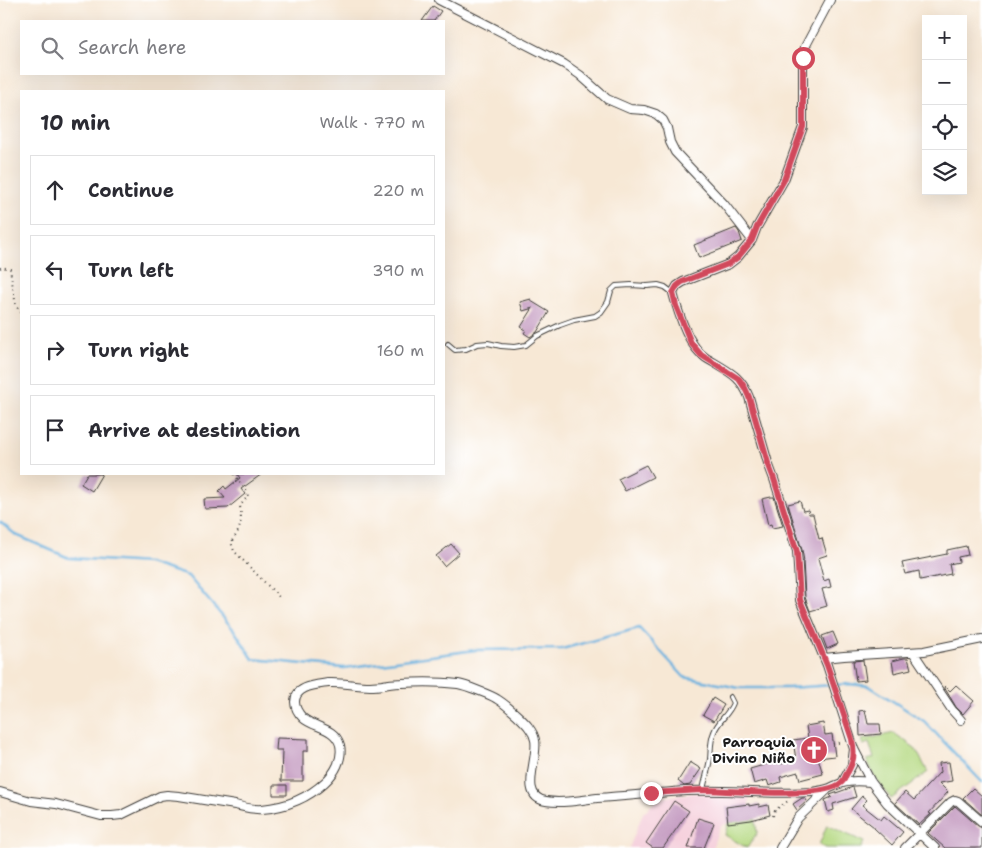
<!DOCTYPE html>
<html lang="en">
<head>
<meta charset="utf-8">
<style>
  :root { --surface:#fff; --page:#f7f7f7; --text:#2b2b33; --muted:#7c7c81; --line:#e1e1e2 }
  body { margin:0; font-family:"Shantell Sans",sans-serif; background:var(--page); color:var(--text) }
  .controls { position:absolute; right:15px; top:15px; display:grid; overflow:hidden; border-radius:0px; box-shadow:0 5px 20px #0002 }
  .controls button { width:45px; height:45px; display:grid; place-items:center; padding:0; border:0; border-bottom:1px solid var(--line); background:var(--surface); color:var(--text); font:25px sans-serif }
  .stop { position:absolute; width:15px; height:15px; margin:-11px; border:4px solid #d1495b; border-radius:50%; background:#fff }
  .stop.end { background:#d1495b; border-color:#fff; box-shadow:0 1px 5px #0008 }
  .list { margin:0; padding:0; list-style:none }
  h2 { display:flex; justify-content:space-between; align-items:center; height:65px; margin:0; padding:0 20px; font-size:21px }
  h2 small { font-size:16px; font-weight:400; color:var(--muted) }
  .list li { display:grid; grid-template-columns:32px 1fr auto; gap:15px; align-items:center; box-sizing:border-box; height:70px; margin:0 10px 10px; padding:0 10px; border:1px solid var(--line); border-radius:0px }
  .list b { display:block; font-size:19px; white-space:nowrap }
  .list em { font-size:16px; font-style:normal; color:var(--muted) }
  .icon { flex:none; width:28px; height:28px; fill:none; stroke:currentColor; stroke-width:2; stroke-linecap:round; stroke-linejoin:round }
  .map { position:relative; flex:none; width:982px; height:848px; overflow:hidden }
  .search { position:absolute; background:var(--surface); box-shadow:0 5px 20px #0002; left:20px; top:20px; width:425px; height:55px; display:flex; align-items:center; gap:12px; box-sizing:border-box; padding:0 18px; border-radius:0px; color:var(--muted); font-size:19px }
  .panel { position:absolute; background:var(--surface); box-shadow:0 5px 20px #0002; left:20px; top:90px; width:425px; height:385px; border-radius:0px }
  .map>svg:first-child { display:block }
  .built { fill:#f5cfdb }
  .green { fill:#b5d982; stroke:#687a4f }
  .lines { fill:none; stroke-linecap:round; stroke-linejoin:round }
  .stream { stroke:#67b1df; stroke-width:2.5 }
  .building { fill:#c195bd }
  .lane-casing { stroke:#3d3b38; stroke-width:6 }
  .street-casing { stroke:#3d3b38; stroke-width:10 }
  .path { stroke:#3d3b38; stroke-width:2; stroke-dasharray:1 4; stroke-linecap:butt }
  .lane { stroke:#fff; stroke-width:4 }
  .street { stroke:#fff; stroke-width:8 }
  .route { stroke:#d1495b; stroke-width:6 }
  .labels { text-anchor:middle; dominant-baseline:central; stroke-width:4; stroke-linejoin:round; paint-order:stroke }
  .poi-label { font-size:14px; font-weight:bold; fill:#1c1c1c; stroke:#fff; text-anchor:end }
</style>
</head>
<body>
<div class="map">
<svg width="982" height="848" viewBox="0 0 982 848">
  <rect width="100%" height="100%" fill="#fff"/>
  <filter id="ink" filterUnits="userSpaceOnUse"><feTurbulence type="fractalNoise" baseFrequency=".02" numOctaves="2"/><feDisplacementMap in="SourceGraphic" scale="10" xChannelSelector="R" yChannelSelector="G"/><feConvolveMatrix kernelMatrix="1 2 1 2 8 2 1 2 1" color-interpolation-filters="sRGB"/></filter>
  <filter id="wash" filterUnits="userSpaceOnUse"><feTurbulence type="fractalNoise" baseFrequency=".0096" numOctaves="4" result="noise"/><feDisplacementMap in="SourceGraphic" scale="20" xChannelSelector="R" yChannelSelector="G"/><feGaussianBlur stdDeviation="1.12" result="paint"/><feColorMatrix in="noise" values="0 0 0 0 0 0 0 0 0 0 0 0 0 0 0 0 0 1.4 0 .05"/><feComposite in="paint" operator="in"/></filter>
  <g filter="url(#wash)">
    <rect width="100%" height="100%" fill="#f7e8d5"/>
    <path class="built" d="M693 793 750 795 749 804 726 807 728 823 720 826 712 848H629L643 813 655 802 666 797Z"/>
    <path class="green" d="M894 733 915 748 928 772 891 799 874 776 867 760 874 758 869 743 863 745 862 740Z
      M755 818 757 833 747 848 725 835 728 823Z
      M827 825 864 842 861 848H825L819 845Z"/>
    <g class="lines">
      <path class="stream" d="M0 522 16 535 69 558 148 563 188 576 234 630 253 659 344 668 475 650 562 649 639 628 684 677 739 688H788L849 684 869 686 924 721 982 782"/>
    </g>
    <g id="blocks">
      <path class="building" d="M433 6 441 11 434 21H422Z
        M736 228 739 232 742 241 699 258 694 245Z
        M531 299V301L549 312 537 332 530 337 524 333 526 330 521 327 533 308 523 311 520 302Z
        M646 465 653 477 625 491 618 479Z
        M87 474H102L92 491 81 484Z
        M237 474H262L241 489 245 494 228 508 205 509 204 499 225 498 219 491 224 486 226 489 240 478Z
        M771 497H774L783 526 772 528 771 524 768 525 762 499Z
        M800 501 803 511 808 510 809 514H813L819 539 822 538 827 555 818 558 824 581 829 579 831 587 822 589 827 606 810 611 805 597 803 561H804L802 550 788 504Z
        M451 544 459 553 444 566 436 556Z
        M966 546 968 555 958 557 959 562 949 564 951 574 920 580 919 571 905 574 902 563 947 554V550Z
        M833 632 838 644 827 649 822 636Z
        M904 658H908L911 669 894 673 892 661Z
        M863 660 866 680 856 681 853 661Z
        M956 685 974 701 963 714 956 707 944 687 945 686 950 691Z
        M713 698 724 705 714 721 703 715Z
        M865 710 868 724H880L881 734 860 736 859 711Z
        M823 723 825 735 832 734 835 756 818 758 823 774 800 780 798 772 780 777 781 782 769 786 767 780 754 784 750 769 781 760V764L796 760 793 740 808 738 806 726Z
        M277 738 308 739V751H303V781H281L282 750H276Z
        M690 762 701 769 690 785 684 786 678 781Z
        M949 762 952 781 939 783 948 792 929 813 931 814 919 825 895 803 905 792 914 800 940 772 939 763Z
        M273 785H287V795H273Z
        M853 787 856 797 833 804 834 810 828 812 825 800 832 797 830 795Z
        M973 788 982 796V815L963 798Z
        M862 796 867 800 862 805 881 820 884 816 903 832 892 845 874 828V827L851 809Z
        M802 798H805L807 801 797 810 793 804Z
        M674 801 689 811 663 848H653L646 843Z
        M749 804V806L759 804V807L768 805 770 815 751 820 728 823 726 807Z
        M955 806 978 826 982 828V848H945L928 833Z
        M698 818 714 823 704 848H688Z"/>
    </g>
  </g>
  <g filter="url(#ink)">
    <use href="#blocks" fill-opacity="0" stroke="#3d3b38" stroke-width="1"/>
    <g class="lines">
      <g class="lane-casing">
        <path id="lane" d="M448 344 455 350 466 349 477 344 488 343 501 346 514 347 526 345 537 336 560 325 574 320 595 316 601 312 608 302 611 291 616 286 631 285 647 286 658 285 665 287 673 293
          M703 790C705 780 708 770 710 759 711 750 710 741 714 732 718 721 729 714 733 703L730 697"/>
      </g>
      <g class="street-casing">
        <path id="street" d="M439 0 564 64 580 75 607 99 630 109 644 110 656 114 663 120 667 128 670 142 675 152 724 204 752 240
          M830 0 805 47 803 58V127L784 180 757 227 752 240 738 257 729 264 683 282 677 286 673 293C678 312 686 339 700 353 704 357 709 360 713 362 731 373 741 377 749 397L768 463 774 479 797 551 800 600 827 665 854 749 871 782 887 803 935 848
          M913 652 952 710 961 720
          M824 658 844 656 924 651 982 639
          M842 783 852 765 854 749
          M0 792 31 801 56 804 101 816H112L121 815 160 796 167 795 179 796C198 799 216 802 235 805 243 807 253 810 262 809 286 807 308 798 325 782 335 773 343 759 340 745 335 727 314 728 303 718 299 714 295 708 295 702 295 686 316 685 328 683 342 682 355 686 370 686 381 686 391 683 402 683 421 682 440 682 458 684 465 685 491 695 497 699 504 703 510 709 516 714 523 721 533 729 535 740 539 758 518 797 546 801 563 804 581 800 597 798 627 796 656 793 686 791 728 789 770 795 812 792 818 791 824 790 830 788 834 786 838 784 843 783 852 780 861 781 871 782
          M780 848 798 818 827 790
          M905 848 951 802 955 800 958 801 982 822"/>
      </g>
      <path class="path" d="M0 268 2 267 10 269 16 306 21 312
        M234 474 246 490 248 496 240 506C242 521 241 530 231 542L234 551 281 599
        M833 744 842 742
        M773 816 775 810 788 801"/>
      <use href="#lane" class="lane"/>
      <use href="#street" class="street"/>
    </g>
  </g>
  <g class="lines" filter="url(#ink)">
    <path class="route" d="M651 793C668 792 684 791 701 790 728 790 825 800 842 782 844 780 845 778 846 775 854 762 855 755 852 739L827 665 800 600 797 552 774 479 768 463 749 397 745 388 739 379 701 355 691 343 676 306 673 293 677 286 682 282 728 264 738 257 752 240 757 227 784 180 803 127V58"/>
  </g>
  <defs>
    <g id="church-disc" transform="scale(1.4375)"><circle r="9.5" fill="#d1495b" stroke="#fff"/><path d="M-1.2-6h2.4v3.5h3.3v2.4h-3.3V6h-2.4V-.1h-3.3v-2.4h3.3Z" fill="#fff"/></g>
  </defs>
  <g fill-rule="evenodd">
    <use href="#church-disc" x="814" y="750"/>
  </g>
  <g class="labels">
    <g class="poi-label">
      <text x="795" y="742">Parroquia<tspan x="795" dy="16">Divino Niño</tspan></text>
    </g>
  </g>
</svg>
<div class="controls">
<button>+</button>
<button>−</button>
<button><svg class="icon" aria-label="locate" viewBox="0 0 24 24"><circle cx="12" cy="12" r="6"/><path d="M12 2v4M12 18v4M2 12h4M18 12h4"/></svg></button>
<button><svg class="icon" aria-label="layers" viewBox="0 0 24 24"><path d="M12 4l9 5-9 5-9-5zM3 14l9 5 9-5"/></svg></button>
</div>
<div class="stop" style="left:803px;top:58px"></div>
<div class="stop end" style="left:651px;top:793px"></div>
<div class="search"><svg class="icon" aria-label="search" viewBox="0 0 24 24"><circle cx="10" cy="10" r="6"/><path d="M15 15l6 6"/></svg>Search here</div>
<section class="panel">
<h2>10 min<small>Walk · 770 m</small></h2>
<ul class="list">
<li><svg class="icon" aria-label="ahead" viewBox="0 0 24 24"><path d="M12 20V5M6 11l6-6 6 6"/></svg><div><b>Continue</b></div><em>220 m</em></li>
<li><svg class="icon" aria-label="left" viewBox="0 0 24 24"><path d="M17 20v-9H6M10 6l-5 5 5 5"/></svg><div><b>Turn left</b></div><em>390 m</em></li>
<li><svg class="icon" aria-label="right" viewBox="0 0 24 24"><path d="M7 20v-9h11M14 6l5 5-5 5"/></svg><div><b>Turn right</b></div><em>160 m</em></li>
<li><svg class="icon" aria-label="arrive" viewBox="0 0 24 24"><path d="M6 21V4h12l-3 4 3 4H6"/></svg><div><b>Arrive at destination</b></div></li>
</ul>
</section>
</div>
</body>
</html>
